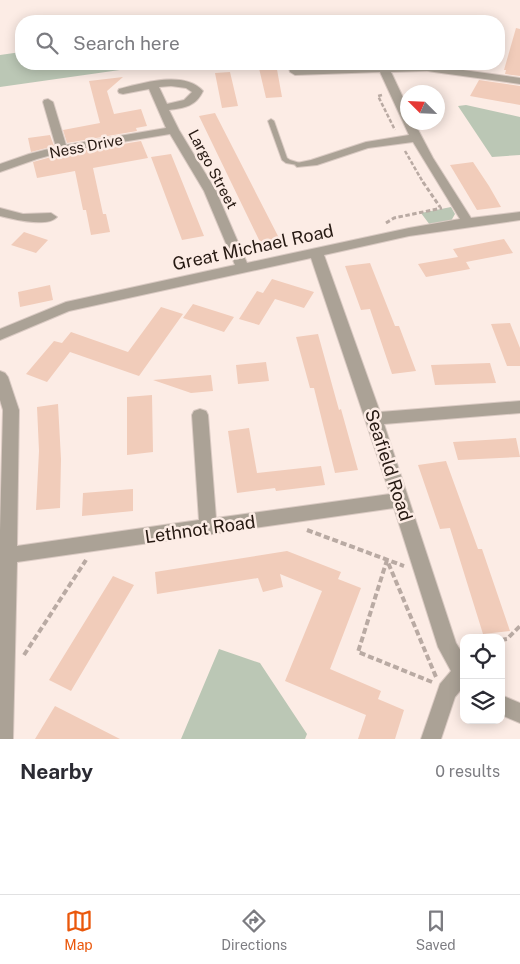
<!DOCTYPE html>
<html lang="en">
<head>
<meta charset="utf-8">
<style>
  :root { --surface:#fff; --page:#f2f2f3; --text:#2b2b33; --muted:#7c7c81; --line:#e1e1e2; --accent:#ea580c }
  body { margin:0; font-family:"Public Sans",sans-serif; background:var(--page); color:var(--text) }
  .controls { position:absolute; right:15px; bottom:15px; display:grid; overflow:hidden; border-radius:10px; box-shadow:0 2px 12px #0003 }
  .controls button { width:45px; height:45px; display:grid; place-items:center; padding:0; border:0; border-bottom:1px solid var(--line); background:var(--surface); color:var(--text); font:25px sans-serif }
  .compass { position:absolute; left:400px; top:85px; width:45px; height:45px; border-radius:50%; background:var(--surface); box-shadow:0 2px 12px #0003; rotate:294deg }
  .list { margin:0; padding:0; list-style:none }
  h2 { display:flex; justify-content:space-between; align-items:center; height:65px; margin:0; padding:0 20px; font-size:21px }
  h2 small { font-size:16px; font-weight:400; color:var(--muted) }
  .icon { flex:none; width:28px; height:28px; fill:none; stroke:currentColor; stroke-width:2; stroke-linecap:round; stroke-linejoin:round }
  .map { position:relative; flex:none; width:520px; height:739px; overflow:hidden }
  .search { position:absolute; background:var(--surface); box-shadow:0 2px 12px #0003; left:15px; right:15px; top:15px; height:55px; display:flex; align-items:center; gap:12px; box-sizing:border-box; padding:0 18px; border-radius:20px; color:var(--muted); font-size:19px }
  .sheet { height:155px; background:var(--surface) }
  nav { display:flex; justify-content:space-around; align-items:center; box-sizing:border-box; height:70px; border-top:1px solid var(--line); background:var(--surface); font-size:14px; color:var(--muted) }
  nav a { display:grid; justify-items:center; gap:2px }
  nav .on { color:var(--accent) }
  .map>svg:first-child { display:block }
  .green { fill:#bbc7b5 }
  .building { fill:#f1ccba }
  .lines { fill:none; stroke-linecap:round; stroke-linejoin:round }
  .lane-casing { stroke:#dacac3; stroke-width:2 }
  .street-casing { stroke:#dacac3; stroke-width:2 }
  .path-far2 { stroke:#b9aaa3; stroke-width:2.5; stroke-dasharray:4 2; stroke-linecap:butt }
  .path-far1 { stroke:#b9aaa3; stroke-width:3; stroke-dasharray:4.5 2.5; stroke-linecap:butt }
  .path { stroke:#b9aaa3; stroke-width:4; stroke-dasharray:6 3; stroke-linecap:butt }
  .lane { fill:#aba296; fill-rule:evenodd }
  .street { fill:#aba296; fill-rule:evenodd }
  .labels { text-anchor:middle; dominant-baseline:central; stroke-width:5; stroke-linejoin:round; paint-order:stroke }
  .far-street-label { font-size:15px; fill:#261912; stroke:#fcece5 }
  .street-label { font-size:18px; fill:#261912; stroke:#fcece5 }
</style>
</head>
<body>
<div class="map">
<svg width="520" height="739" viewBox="0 0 520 739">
  <rect width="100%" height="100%" fill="#fcece5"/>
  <path class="green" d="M21 52V64H162L0 87V55Z
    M466 105 520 117V155L492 157 458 106Z
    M451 207 455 214 451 221 430 225 421 213Z
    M219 649 260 663 307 734 305 739H181Z"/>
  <path class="building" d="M516 28 520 29V76L505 74 506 70H504Z
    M258 64H276L282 97 266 98Z
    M230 72 238 106 222 108 215 73Z
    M123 77 107 91 114 114 141 109 147 126 136 128 137 131 67 143 63 130 100 123 89 81Z
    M479 80 520 86V105L470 96Z
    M215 113 279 238 260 242 199 116Z
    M50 135 54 146 31 152 28 138Z
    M141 141 148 158 93 168 103 214H106L110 232 91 235 86 210H83L75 171 37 178 33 162 62 154Z
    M171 154 204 236 182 240 151 157Z
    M473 162 489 186 501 207 477 210 450 165Z
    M24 232 48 240 36 253 11 245Z
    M504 239 513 253 466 262 470 269 426 277 418 264 458 257 453 249Z
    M370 263 395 326H399L416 371 392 374 370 309 361 310 345 266Z
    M272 279 314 292 304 308 275 299 259 325 239 319 257 291 263 293Z
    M50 285 53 300 20 307 18 292Z
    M193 304 234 317 224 332 183 318Z
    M161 307 183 314 139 376 70 352 47 382 26 374 54 341 62 343 71 332 128 352Z
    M510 323 520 348V366H507L491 324Z
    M318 334 339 410 341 409 358 470 335 473 314 388H310L296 337Z
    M266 362 269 381 238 384 236 365Z
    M490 363 496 383 435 385 431 365Z
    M211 375 213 391 191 393 153 380Z
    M152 395 153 452 127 455V397Z
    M58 404 61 459 60 508 36 510 39 451 37 407Z
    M249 428 257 473 321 466 325 485 276 491 275 488 237 493 228 431Z
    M516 438 520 457 458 460 453 442Z
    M446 461 478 549H482L510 631 483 634 450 528 440 529 418 465Z
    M133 489V511L82 516 83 493Z
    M287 551 341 572 338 579 361 588 330 669 381 691 378 699 404 710 395 739H358L366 715 285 681 322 591 280 574 283 587 263 592 258 578 157 594 155 572Z
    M113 576 134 585 71 691 49 680Z
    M55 706 120 739H35Z"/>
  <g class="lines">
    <g class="lane-casing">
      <path id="lane" d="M271 119 274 121 287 158 290 160 303 164V166L286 163 282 160 268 121Z"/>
    </g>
    <g class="street-casing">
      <path id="street" d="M288 64H298L299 69 427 65 520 78V84L427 71 391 72 408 108V122H414L433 158 471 218 520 212V220L409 236 324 255 380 412 520 401V413L384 424 456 643 464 656V686L455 697 441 739H421L440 684 451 671 438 647 394 508 17 562 13 739H0V531L3 410 0 400V371L5 373 8 377 19 410 17 546 199 520 192 415 194 411 200 409 206 411 208 415 216 518 390 494 311 258 69 311 0 340V329L66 302 235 265 204 191 170 134 62 152 37 159 0 172V164L29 154 56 147 43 102 44 100 48 99 53 102 66 145 166 128 149 89 123 94 119 93 118 91 119 89C143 83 184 70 203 91 196 106 185 108 169 110L179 130 216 191 247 263 409 228 460 219 413 142 368 148 317 165 297 167 295 165 297 163 311 160 366 142 409 135 380 72 295 75 290 72ZM171 86 186 88 192 92 184 100 167 104 159 87Z
        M0 208 23 214 51 213 57 217C47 228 13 219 0 216Z
        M501 695 520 703V723L501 715Z"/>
    </g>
    <path class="path-far2" d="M382 95 378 96 395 130
      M405 151 424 184"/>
    <path class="path-far1" d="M423 182 440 207
      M386 223 394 218 442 208"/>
    <path class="path" d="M307 530 404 566
      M501 640 507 639 520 626
      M24 655 86 560
      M432 682 358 652 387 560 436 677"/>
    <use href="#lane" class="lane"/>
    <use href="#street" class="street"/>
  </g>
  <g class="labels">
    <g class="far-street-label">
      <text transform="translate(86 146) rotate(-11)">Ness Drive</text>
      <text transform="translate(213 169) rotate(62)">Largo Street</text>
    </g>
    <g class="street-label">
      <text transform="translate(253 247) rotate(-12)">Great Michael Road</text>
      <text transform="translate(389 465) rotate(72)">Seafield Road</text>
      <text transform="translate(200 529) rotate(-8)">Lethnot Road</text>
    </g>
  </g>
</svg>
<div class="controls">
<button><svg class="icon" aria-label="locate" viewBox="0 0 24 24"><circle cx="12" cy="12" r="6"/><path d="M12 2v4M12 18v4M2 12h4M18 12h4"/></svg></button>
<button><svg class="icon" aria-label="layers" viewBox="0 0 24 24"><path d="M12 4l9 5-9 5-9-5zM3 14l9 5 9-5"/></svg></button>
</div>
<svg class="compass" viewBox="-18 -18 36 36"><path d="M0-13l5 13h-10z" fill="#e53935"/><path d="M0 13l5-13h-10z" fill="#7c7c81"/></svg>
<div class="search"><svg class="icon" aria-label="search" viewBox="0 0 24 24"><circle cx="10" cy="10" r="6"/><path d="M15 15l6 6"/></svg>Search here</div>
</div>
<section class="sheet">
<h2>Nearby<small>0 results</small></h2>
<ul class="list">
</ul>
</section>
<nav>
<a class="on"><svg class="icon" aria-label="map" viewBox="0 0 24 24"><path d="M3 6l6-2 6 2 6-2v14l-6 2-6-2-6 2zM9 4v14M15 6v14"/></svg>Map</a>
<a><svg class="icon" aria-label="directions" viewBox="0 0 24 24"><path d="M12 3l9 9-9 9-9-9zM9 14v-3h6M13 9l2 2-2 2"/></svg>Directions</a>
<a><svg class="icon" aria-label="saved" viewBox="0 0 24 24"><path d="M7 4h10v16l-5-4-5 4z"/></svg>Saved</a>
</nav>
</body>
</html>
